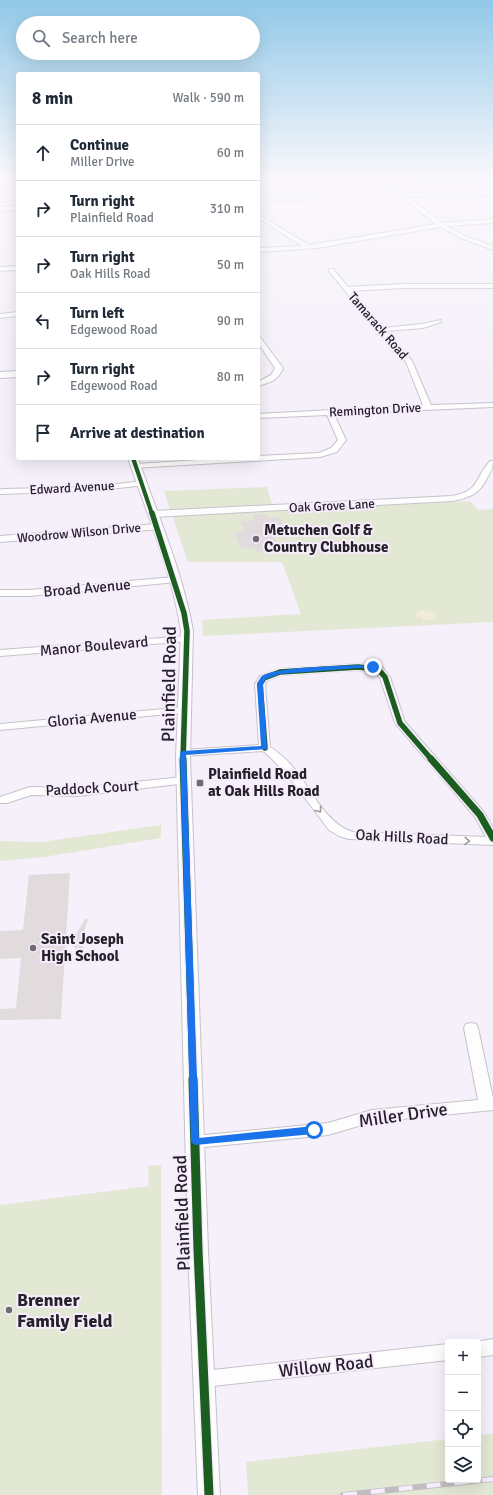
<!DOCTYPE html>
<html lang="en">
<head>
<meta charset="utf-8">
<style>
  :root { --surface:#fff; --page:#f6f6f7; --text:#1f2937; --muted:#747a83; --line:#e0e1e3 }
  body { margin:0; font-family:Signika,sans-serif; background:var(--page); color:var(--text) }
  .controls { position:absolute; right:12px; bottom:12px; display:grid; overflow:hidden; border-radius:4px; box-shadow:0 4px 16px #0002 }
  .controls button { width:36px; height:36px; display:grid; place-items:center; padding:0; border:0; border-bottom:1px solid var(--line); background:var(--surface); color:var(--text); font:20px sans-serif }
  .stop { position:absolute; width:12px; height:12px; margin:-9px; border:3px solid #1a73e8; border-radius:50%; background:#fff }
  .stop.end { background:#1a73e8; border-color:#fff; box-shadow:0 1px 4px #0008 }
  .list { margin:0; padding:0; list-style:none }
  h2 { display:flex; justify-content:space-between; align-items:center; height:52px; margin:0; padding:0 16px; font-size:17px }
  h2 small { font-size:13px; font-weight:400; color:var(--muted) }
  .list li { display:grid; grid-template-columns:26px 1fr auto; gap:12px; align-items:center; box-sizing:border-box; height:56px; padding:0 16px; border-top:1px solid var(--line) }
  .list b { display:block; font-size:15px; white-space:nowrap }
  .list p { margin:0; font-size:13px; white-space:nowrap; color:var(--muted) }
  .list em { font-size:13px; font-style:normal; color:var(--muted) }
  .icon { flex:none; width:22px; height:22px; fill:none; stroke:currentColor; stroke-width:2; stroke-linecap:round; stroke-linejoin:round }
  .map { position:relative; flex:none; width:493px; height:1495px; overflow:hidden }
  .search { position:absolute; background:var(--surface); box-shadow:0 4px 16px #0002; left:16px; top:16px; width:244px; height:44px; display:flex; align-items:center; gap:10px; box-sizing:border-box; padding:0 14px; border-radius:22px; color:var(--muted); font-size:15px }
  .panel { position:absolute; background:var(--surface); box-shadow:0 4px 16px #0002; left:16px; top:72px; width:244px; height:388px; border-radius:4px }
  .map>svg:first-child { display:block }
  .green { fill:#e2e8d4 }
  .sand { fill:#f3ebdb }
  .building { fill:#e2dbde }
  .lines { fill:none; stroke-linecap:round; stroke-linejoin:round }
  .minor-casing { stroke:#c6c2ca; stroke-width:2 }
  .tertiary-casing { stroke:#c6c2ca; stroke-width:2 }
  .minor { fill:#fefdfe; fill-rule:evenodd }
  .tertiary { fill:#fefdfe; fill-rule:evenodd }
  .rail-casing { stroke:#bfbdc0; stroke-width:6 }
  .rail { stroke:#f6ecfd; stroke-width:4.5; stroke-dasharray:14; stroke-linecap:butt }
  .cycleway-far3-casing { stroke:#f6ecfd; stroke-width:5.5 }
  .cycleway-far2-casing { stroke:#f6ecfd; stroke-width:8 }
  .cycleway-far1-casing { stroke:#f6ecfd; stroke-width:10 }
  .cycleway-casing { stroke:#f6ecfd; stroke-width:12 }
  .cycleway-far3 { stroke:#1b5e20; stroke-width:4 }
  .cycleway-far2 { stroke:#1b5e20; stroke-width:5.5 }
  .cycleway-far1 { stroke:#1b5e20; stroke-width:7 }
  .cycleway { stroke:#1b5e20; stroke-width:9 }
  .oneway { stroke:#9d9a9e }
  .route { fill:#1a73e8 }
  .poi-dot { fill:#6e6972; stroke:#f6ecfd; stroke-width:1.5 }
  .labels { text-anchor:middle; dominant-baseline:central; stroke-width:4; stroke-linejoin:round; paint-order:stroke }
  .far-street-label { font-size:13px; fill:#262129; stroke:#f6ecfd }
  .poi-label { font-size:15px; font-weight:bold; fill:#262129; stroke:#f6ecfd; text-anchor:start }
  .street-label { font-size:15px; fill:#262129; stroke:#f6ecfd }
  .near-street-label { font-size:18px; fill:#262129; stroke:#f6ecfd }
  .near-poi-label { font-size:18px; font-weight:bold; fill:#262129; stroke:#f6ecfd; text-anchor:start }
</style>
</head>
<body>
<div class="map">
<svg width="493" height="1495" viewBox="0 0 493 1495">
  <rect width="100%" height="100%" fill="#f5f0f9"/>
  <path class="green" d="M416 178 493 179V183L418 184Z
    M267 487 274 511 470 501 478 510 493 509V622L203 636 202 620 301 614 282 562H188L164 491Z
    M161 825V838L44 857 0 861V841L41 842Z
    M161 1165 162 1495H0V1205L149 1186 148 1166Z
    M493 1434V1495H248L246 1462 448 1439V1480H478V1435Z"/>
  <path class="sand" d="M422 610 434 613 436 616 430 620H422V617H415L418 611Z"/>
  <path class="building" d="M267 514 268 518 279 517 286 530 271 532 280 549 256 552 255 548 249 549 248 547 241 548 234 532 245 531 240 521 255 520 252 515Z
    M70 873 61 1019 0 1020V1009L16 1008 21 958 0 959V931L23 930 29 875Z
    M86 918 88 919 82 939 85 965 71 942Z"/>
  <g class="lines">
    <g class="minor-casing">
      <path id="minor" d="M372 178C385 178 392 185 402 193L493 191V195L406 196 443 223 493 219V223L447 226 465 236 493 246V250L461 238 441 227 317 248 258 252V248L302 246 258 218V214L309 245 436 224 383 183Z
        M274 196H310L313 198 310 200H274L258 205V201Z
        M18 206V210L0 211V207Z
        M18 266V270L0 271V267Z
        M329 269H333L348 287 403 284H493V288H403L351 291 383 328 422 324 441 320V322L423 328 386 331 412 361 431 405 493 403V407L334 414 346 440 337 452 320 457 133 468 132 466 136 464 230 458H258V456L319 453 331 448 338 440 327 415 258 418V414L423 405 406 362 378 331 329 271Z
        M18 312V316L0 318V314Z
        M258 336 260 337 283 368C279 380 269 383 258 386V382L271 375 275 368 258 343Z
        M490 461H493C493 468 491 472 487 478 480 494 469 498 452 501L153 517 149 514 153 511 452 496C480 491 474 479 490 461Z
        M143 481 147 483 146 485 91 491 0 494V490L2 489 91 487Z
        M157 524 161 527 160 529 0 542V536Z
        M174 577 177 578 179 580 177 582 29 596H0V590H29Z
        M188 636 191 637 193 639 191 641 0 656V650Z
        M358 664 382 667 390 677 405 722 484 812 493 828V845L349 839 339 836 329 830 289 777 271 758 263 751 183 756 177 753 183 750 259 745 255 684 260 676 280 669ZM358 670 375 672 380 678 395 723 475 817 486 837 353 832C327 824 313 793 297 772 289 762 281 754 270 747L265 684 268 680 281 675Z
        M185 707 189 708 190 710 189 712 0 730V724Z
        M183 777 187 779 189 781 187 783 77 796 31 795 7 803H0V797L30 787 77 788Z
        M471 1023 476 1024 478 1028 493 1098V1110L372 1122 328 1135 195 1148 190 1146 187 1142 190 1138 195 1136 328 1123 372 1110 478 1100 464 1028 466 1024Z
        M493 1339V1355L478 1357V1342H475Z
        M448 1344V1360L204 1387 198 1385 195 1379 198 1373 204 1371Z"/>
    </g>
    <g class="tertiary-casing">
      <path id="tertiary" d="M18 371V377L0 378V372Z
        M128 458H138C157 514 183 572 193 631L190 757 208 1250 220 1495H198L188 1250 176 757 181 631C172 572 147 514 128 458Z"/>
    </g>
    <use href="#minor" class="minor"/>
    <use href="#tertiary" class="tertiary"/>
    <g class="rail-casing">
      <path id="rail" d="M343 1495 493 1479"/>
    </g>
    <use href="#rail" class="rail"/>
    <g class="cycleway-far3-casing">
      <path id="cycleway-far3" d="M133 458 152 514"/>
    </g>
    <g class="cycleway-far2-casing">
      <path id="cycleway-far2" d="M152 513 184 613 187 631 183 760
        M265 748 260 684 264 678 280 672 358 667 378 669 385 677 400 723 432 760"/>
    </g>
    <g class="cycleway-far1-casing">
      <path id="cycleway-far1" d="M183 759 193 1080
        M431 759 480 815 493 838"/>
    </g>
    <g class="cycleway-casing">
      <path id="cycleway" d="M193 1079 198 1250 209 1495"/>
    </g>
    <use href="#cycleway-far3" class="cycleway-far3"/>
    <use href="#cycleway-far2" class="cycleway-far2"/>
    <use href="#cycleway-far1" class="cycleway-far1"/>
    <use href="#cycleway" class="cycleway"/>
  </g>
  <defs><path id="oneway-chevron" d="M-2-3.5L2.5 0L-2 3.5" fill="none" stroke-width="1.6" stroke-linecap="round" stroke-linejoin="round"/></defs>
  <g class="oneway">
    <use href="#oneway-chevron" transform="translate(319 810) rotate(53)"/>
    <use href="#oneway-chevron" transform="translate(467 841) rotate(2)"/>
  </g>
  <linearGradient id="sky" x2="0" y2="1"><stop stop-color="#91c8e8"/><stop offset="0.46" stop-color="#faf8fc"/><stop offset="1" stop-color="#faf8fc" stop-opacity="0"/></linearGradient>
  <rect width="493" height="387" fill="url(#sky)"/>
  <path class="route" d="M358 665 373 666 376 667 373 669 358 668 280 674 266 679 263 684 267 749 186 755 199 1138 314 1126 319 1130 314 1134 195 1145 191 1142 180 753 183 751 261 746 257 684C259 681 260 678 262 676 274 667 340 666 358 665Z"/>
  <g class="poi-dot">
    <circle cx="256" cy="539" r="4"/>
    <rect x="196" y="779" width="8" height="8" rx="2"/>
    <circle cx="33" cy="948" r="4"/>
    <circle cx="9" cy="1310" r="4"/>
  </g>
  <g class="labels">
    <g class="far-street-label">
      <text transform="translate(378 326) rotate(49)">Tamarack Road</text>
      <text transform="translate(375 410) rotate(-3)">Remington Drive</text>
      <text transform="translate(72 488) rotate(-3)">Edward Avenue</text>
      <text transform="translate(332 506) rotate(-3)">Oak Grove Lane</text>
      <text transform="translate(79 533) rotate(-5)">Woodrow Wilson Drive</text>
    </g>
    <g class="poi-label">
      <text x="264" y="530">Metuchen Golf &amp;<tspan x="264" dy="17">Country Clubhouse</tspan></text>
      <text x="208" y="774">Plainfield Road<tspan x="208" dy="17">at Oak Hills Road</tspan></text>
      <text x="41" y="939">Saint Joseph<tspan x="41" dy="17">High School</tspan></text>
    </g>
    <g class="street-label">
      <text transform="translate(87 588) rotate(-5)">Broad Avenue</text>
      <text transform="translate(94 646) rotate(-5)">Manor Boulevard</text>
      <text transform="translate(92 718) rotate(-5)">Gloria Avenue</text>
      <text transform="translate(92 788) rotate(-3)">Paddock Court</text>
      <text transform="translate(402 837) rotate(3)">Oak Hills Road</text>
    </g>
    <g class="near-street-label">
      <text transform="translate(169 684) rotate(-89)">Plainfield Road</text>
      <text transform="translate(403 1115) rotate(-8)">Miller Drive</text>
      <text transform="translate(182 1213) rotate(-92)">Plainfield Road</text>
      <text transform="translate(326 1366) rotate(-6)">Willow Road</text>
    </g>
    <g class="near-poi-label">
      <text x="17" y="1300">Brenner<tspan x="17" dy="21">Family Field</tspan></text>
    </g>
  </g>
</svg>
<div class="controls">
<button>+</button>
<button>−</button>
<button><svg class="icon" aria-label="locate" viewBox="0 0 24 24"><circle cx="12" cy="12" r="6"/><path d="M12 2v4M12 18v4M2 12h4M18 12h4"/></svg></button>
<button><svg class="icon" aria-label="layers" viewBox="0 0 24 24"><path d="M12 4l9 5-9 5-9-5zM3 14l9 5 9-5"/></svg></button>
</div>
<div class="stop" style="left:314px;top:1130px"></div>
<div class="stop end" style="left:373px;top:667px"></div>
<div class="search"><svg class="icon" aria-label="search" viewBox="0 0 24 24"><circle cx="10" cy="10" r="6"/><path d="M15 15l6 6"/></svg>Search here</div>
<section class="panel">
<h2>8 min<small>Walk · 590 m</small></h2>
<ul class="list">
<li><svg class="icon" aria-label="ahead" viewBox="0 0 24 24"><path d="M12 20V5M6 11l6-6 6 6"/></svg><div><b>Continue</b><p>Miller Drive</p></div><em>60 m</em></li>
<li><svg class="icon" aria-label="right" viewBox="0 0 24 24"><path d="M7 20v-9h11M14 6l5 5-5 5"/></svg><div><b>Turn right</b><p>Plainfield Road</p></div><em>310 m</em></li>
<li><svg class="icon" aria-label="right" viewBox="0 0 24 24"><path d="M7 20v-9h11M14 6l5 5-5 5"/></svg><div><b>Turn right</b><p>Oak Hills Road</p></div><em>50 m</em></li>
<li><svg class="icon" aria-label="left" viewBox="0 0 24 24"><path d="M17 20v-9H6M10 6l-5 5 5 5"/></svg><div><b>Turn left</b><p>Edgewood Road</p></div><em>90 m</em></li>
<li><svg class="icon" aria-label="right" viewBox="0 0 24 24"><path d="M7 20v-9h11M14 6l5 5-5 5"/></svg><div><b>Turn right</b><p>Edgewood Road</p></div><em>80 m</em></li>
<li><svg class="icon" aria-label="arrive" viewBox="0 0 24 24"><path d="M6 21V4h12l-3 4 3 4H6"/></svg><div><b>Arrive at destination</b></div></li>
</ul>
</section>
</div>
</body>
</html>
